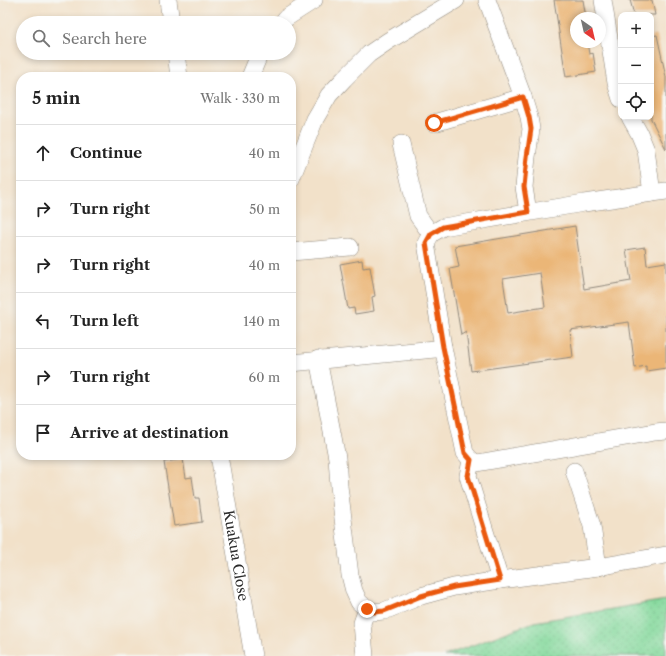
<!DOCTYPE html>
<html lang="en">
<head>
<meta charset="utf-8">
<style>
  :root { --surface:#fff; --page:#f6f6f6; --text:#222; --muted:#767676; --line:#e0e0e0 }
  body { margin:0; font-family:"Libre Caslon Text",serif; background:var(--page); color:var(--text) }
  .controls { position:absolute; right:12px; top:12px; display:grid; overflow:hidden; border-radius:8px; box-shadow:0 2px 6px #0003 }
  .controls button { width:36px; height:36px; display:grid; place-items:center; padding:0; border:0; border-bottom:1px solid var(--line); background:var(--surface); color:var(--text); font:20px sans-serif }
  .compass { position:absolute; left:570px; top:12px; width:36px; height:36px; border-radius:50%; background:var(--surface); box-shadow:0 2px 6px #0003; rotate:146deg }
  .stop { position:absolute; width:12px; height:12px; margin:-9px; border:3px solid #ea580c; border-radius:50%; background:#fff }
  .stop.end { background:#ea580c; border-color:#fff; box-shadow:0 1px 4px #0008 }
  .list { margin:0; padding:0; list-style:none }
  h2 { display:flex; justify-content:space-between; align-items:center; height:52px; margin:0; padding:0 16px; font-size:17px }
  h2 small { font-size:13px; font-weight:400; color:var(--muted) }
  .list li { display:grid; grid-template-columns:26px 1fr auto; gap:12px; align-items:center; box-sizing:border-box; height:56px; padding:0 16px; border-top:1px solid var(--line) }
  .list b { display:block; font-size:15px; white-space:nowrap }
  .list em { font-size:13px; font-style:normal; color:var(--muted) }
  .icon { flex:none; width:22px; height:22px; fill:none; stroke:currentColor; stroke-width:2; stroke-linecap:round; stroke-linejoin:round }
  .map { position:relative; flex:none; width:666px; height:656px; overflow:hidden }
  .search { position:absolute; background:var(--surface); box-shadow:0 2px 6px #0003; left:16px; top:16px; width:280px; height:44px; display:flex; align-items:center; gap:10px; box-sizing:border-box; padding:0 14px; border-radius:22px; color:var(--muted); font-size:15px }
  .panel { position:absolute; background:var(--surface); box-shadow:0 2px 6px #0003; left:16px; top:72px; width:280px; height:388px; border-radius:16px }
  .map>svg:first-child { display:block }
  .grass { fill:url(#grass-dots); stroke:#588264 }
  .building { fill:#ebb677; fill-rule:evenodd }
  .lines { fill:none; stroke-linecap:round; stroke-linejoin:round }
  .street-casing { stroke:#8e867a; stroke-width:18 }
  .street { stroke:#fff; stroke-width:17 }
  .route { stroke:#ea580c; stroke-width:5 }
  .labels { text-anchor:middle; dominant-baseline:central; stroke-width:3.5; stroke-linejoin:round; paint-order:stroke }
  .street-label { font-size:14px; fill:#2b2b2b; stroke:#f6f6f2 }
</style>
</head>
<body>
<div class="map">
<svg width="666" height="656" viewBox="0 0 666 656">
  <defs>
    <pattern id="grass-dots" width="8" height="8" patternUnits="userSpaceOnUse"><rect width="8" height="8" fill="#84d99c"/><path d="M2 2h.1M6 6h.1" fill="none" stroke="#72ba87" stroke-width="1.8" stroke-linecap="round"/></pattern>
  </defs>
  <rect width="100%" height="100%" fill="#f6f6f2"/>
  <filter id="ink" filterUnits="userSpaceOnUse"><feTurbulence type="fractalNoise" baseFrequency=".025" numOctaves="2"/><feDisplacementMap in="SourceGraphic" scale="8" xChannelSelector="R" yChannelSelector="G"/><feConvolveMatrix kernelMatrix="1 2 1 2 8 2 1 2 1" color-interpolation-filters="sRGB"/></filter>
  <filter id="wash" filterUnits="userSpaceOnUse"><feTurbulence type="fractalNoise" baseFrequency=".012" numOctaves="4" result="noise"/><feDisplacementMap in="SourceGraphic" scale="16" xChannelSelector="R" yChannelSelector="G"/><feGaussianBlur stdDeviation="0.9" result="paint"/><feColorMatrix in="noise" values="0 0 0 0 0 0 0 0 0 0 0 0 0 0 0 0 0 1.4 0 .05"/><feComposite in="paint" operator="in"/></filter>
  <g filter="url(#wash)">
    <rect width="100%" height="100%" fill="#f2e1c9"/>
    <path class="grass" d="M666 600V656H444L534 622Z"/>
    <g id="blocks">
      <path class="building" d="M554 0H583L586 18H576V42H587L589 54 593 53 596 72 566 77Z
        M630 0H652L655 15H634Z
        M657 35 666 77V149L651 119V36Z
        M575 226 584 289 631 281 626 250 645 247 647 265 666 262V368L646 371V366L635 368 629 322 570 330 573 357 471 371 466 332 461 335 450 269 459 267 455 246ZM540 273 545 307 508 313 503 279Z
        M362 260 363 268 370 267 375 296 372 297 374 311 355 314 354 308 348 309 340 264Z
        M183 459 186 478 192 477 195 498H199L202 522 174 526 164 462Z"/>
    </g>
  </g>
  <g filter="url(#ink)">
    <use href="#blocks" fill-opacity="0" stroke="#8e867a" stroke-width="1"/>
    <g class="lines">
      <g class="street-casing">
        <g id="street">
          <path d="M168 0 171 23"/>
          <path d="M487 0 523 97 529 117 531 129 527 157 524 187 528 212"/>
          <path d="M603 0 616 83 621 99"/>
          <path d="M282 23 286 18 314 0"/>
          <path d="M176 53 179 77"/>
          <path d="M250 77 260 53"/>
          <path d="M630 117 639 133 646 150 652 193"/>
          <path d="M434 123 523 97"/>
          <path d="M401 144 418 216 431 234"/>
          <path d="M291 179 315 119 329 95 344 79 369 54 388 41 456 0"/>
          <path d="M291 252 350 247"/>
          <path d="M318 359 337 458 339 486 350 575 354 591 359 602 367 609 373 612 384 611 421 596 454 587 500 580 598 567 666 555"/>
          <path d="M291 363 435 349 443 347"/>
          <path id="s1" d="M219 455 253 656"/>
          <path d="M471 460 477 463 655 432 666 431"/>
          <path d="M574 471 592 526 598 567"/>
          <path d="M500 580 468 476 471 460 465 453 443 347 426 243 431 234 443 227 584 203 666 191"/>
          <path d="M365 656 362 623 367 609"/>
        </g>
      </g>
      <use href="#street" class="street"/>
    </g>
  </g>
  <g class="lines" filter="url(#ink)">
    <path class="route" d="M367 609 374 612 384 611 421 596 454 587 500 580 468 476 471 460 465 453 443 347 426 243 431 234 443 227 528 212 524 187 527 157 531 129 529 117 523 97 434 123"/>
  </g>
  <g class="labels">
    <g class="street-label">
      <text stroke="none"><textPath href="#s1" startOffset="102">Kuakua Close</textPath></text>
    </g>
  </g>
</svg>
<div class="controls">
<button>+</button>
<button>−</button>
<button><svg class="icon" aria-label="locate" viewBox="0 0 24 24"><circle cx="12" cy="12" r="6"/><path d="M12 2v4M12 18v4M2 12h4M18 12h4"/></svg></button>
</div>
<svg class="compass" viewBox="-18 -18 36 36"><path d="M0-13l5 13h-10z" fill="#e53935"/><path d="M0 13l5-13h-10z" fill="#767676"/></svg>
<div class="stop" style="left:434px;top:123px"></div>
<div class="stop end" style="left:367px;top:609px"></div>
<div class="search"><svg class="icon" aria-label="search" viewBox="0 0 24 24"><circle cx="10" cy="10" r="6"/><path d="M15 15l6 6"/></svg>Search here</div>
<section class="panel">
<h2>5 min<small>Walk · 330 m</small></h2>
<ul class="list">
<li><svg class="icon" aria-label="ahead" viewBox="0 0 24 24"><path d="M12 20V5M6 11l6-6 6 6"/></svg><div><b>Continue</b></div><em>40 m</em></li>
<li><svg class="icon" aria-label="right" viewBox="0 0 24 24"><path d="M7 20v-9h11M14 6l5 5-5 5"/></svg><div><b>Turn right</b></div><em>50 m</em></li>
<li><svg class="icon" aria-label="right" viewBox="0 0 24 24"><path d="M7 20v-9h11M14 6l5 5-5 5"/></svg><div><b>Turn right</b></div><em>40 m</em></li>
<li><svg class="icon" aria-label="left" viewBox="0 0 24 24"><path d="M17 20v-9H6M10 6l-5 5 5 5"/></svg><div><b>Turn left</b></div><em>140 m</em></li>
<li><svg class="icon" aria-label="right" viewBox="0 0 24 24"><path d="M7 20v-9h11M14 6l5 5-5 5"/></svg><div><b>Turn right</b></div><em>60 m</em></li>
<li><svg class="icon" aria-label="arrive" viewBox="0 0 24 24"><path d="M6 21V4h12l-3 4 3 4H6"/></svg><div><b>Arrive at destination</b></div></li>
</ul>
</section>
</div>
</body>
</html>
